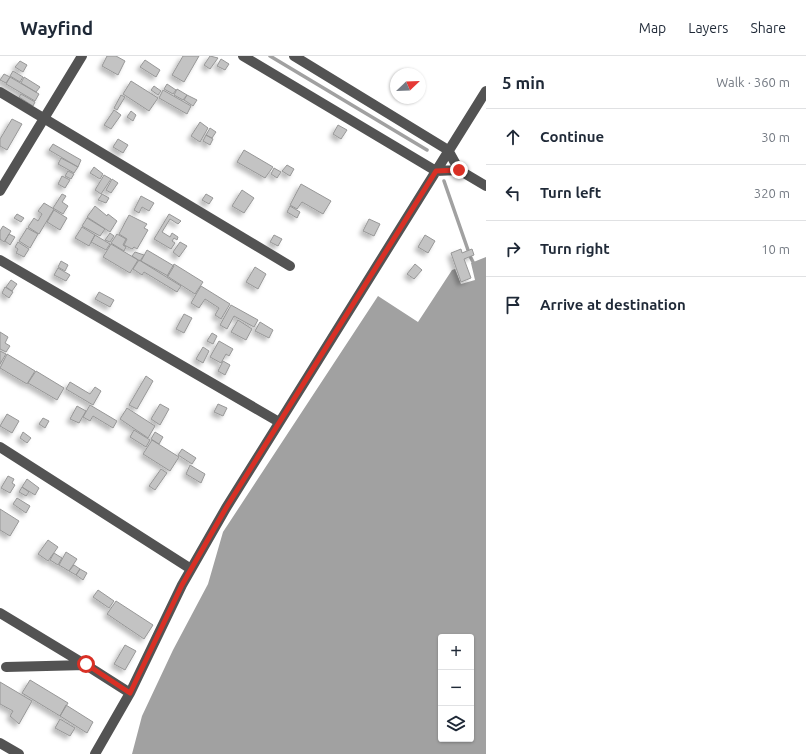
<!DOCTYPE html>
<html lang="en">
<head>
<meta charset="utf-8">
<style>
  :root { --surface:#fff; --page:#f2f2f3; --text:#1f2937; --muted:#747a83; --line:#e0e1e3 }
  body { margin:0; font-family:Ubuntu,sans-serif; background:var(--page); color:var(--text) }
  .controls { position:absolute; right:12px; bottom:12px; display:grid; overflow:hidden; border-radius:4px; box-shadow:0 1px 3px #0004 }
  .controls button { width:36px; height:36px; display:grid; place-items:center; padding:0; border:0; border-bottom:1px solid var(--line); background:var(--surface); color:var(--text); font:20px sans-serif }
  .compass { position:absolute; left:390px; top:12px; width:36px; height:36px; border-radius:50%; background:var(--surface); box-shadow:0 1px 3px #0004; rotate:67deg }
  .stop { position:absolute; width:12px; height:12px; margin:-9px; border:3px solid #d93025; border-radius:50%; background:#fff }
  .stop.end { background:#d93025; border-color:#fff; box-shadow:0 1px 4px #0008 }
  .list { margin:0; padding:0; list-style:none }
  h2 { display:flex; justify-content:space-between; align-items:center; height:52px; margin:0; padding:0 16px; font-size:17px }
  h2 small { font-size:13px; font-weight:400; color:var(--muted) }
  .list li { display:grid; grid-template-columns:26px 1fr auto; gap:12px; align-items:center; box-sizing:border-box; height:56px; padding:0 16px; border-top:1px solid var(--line) }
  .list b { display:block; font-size:15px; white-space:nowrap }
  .list em { font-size:13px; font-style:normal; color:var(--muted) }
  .icon { flex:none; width:22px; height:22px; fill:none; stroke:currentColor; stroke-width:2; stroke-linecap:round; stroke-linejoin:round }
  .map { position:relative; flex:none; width:486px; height:698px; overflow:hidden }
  header { display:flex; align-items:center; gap:24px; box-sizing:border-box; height:56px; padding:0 20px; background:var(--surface); border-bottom:1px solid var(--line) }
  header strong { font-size:19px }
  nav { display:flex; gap:22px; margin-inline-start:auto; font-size:14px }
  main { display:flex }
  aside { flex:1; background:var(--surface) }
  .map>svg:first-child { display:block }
  .water { fill:#a1a1a1; fill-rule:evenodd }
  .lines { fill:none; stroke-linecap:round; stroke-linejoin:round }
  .stream { stroke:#a1a1a1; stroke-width:3.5 }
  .building { fill:#c3c3c3; stroke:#979797; filter:url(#shadow) }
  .minor { stroke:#535353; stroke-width:10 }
  .route { stroke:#d93025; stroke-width:5 }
</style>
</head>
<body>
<header>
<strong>Wayfind</strong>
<nav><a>Map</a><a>Layers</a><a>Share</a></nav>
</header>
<main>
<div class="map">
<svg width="486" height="698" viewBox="0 0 486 698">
  <defs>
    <filter id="shadow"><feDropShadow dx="-3.5" dy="3.5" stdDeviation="2" flood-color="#0004"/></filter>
  </defs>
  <rect width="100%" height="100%" fill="#fff"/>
  <path class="water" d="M486 201V698H132L142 660 173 594 208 528 223 476 378 240 418 266 452 214 455 213 461 228 475 224 471 207ZM441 581H471V683H441Z"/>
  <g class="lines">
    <path class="stream" d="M270 0 427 94
      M444 125 468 194
      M470 200 473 206"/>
  </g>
  <path class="building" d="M107 0H116L125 5 118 19 102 10Z
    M183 0H199L184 26 172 19Z
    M210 0 218 2 210 13 204 9Z
    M221 3 229 8 225 14 217 10Z
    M145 4 160 14 156 21 140 11Z
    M20 5 27 9 23 16 15 11Z
    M13 15 23 21 20 26 10 20Z
    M4 18 10 21 6 27 0 24Z
    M10 21 39 38 35 45 6 28Z
    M24 21 40 31 36 36 21 27Z
    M131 25 158 42 149 55 123 38Z
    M167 28 176 34 173 38 164 33Z
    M154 30 161 35 158 39 151 34Z
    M177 33 187 39 183 44 174 39Z
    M163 34 191 50 187 58 159 42Z
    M21 38 35 46 33 50 19 41Z
    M121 39 125 41 117 54 114 52Z
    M187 39 197 44 193 50 184 44Z
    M114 54 121 59 111 73 104 69Z
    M131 55 136 59 133 65 127 61Z
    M12 63 22 68 7 94 0 90V83Z
    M200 66 208 72 200 86 191 80Z
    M338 69 347 74 341 83 333 78Z
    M210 72 216 76 212 82 206 79Z
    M206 79 213 83 210 89 203 85Z
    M118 83 128 89 123 97 113 91Z
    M53 88 81 104 78 111 49 94Z
    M244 94 273 111 265 122 237 106Z
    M61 102 78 111 74 117 58 108Z
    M287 109 294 113 290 120 282 115Z
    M94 111 103 118 100 123 90 117Z
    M274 112 281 116 277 122 271 118Z
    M68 115 74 118 71 123 65 120Z
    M104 119 111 123 101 138 95 134Z
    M62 120 70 124 65 132 58 128Z
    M112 123 118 127 111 137 106 134Z
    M301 128 331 145 323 158 302 146 297 153 290 149Z
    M242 134 254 142 244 157 232 150Z
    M62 138 66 140 62 146 68 150 63 158 53 152Z
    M102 138 109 142 106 147 98 144Z
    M206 138 213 142 209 148 202 144Z
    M141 140 154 147 149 155 142 151 139 157 134 154Z
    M44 147 54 153 39 178 28 171 34 162 38 165 42 158 38 155Z
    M95 150 107 160 108 158 117 165 110 176 87 161Z
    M290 150 300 156 297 162 287 156Z
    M54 154 67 162 60 174 47 166Z
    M17 158 24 162 21 166 14 162Z
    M169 158 181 165 178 168 170 163 162 176 170 181 172 177 178 181 177 184 174 182 172 185 175 187 171 193 154 183Z
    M129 159 147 168 144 172 148 174 137 193 134 191 132 193 124 189 127 183 119 178Z
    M87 162 105 173 100 180 82 170Z
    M369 163 380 168 374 180 363 175Z
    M3 170 11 175 4 186 0 183V175Z
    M82 171 95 179 89 190 75 182Z
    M27 172 38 178 30 192 19 185Z
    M110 177 114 180 110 186 105 184Z
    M9 178 15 181 10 189 5 185Z
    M117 178 126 183 123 189 126 191 124 195 111 187Z
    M95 179 110 188 106 194 91 186Z
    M274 179 282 183 278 190 270 186Z
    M425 179 435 185 428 197 418 191Z
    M18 186 29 193 24 201 16 197 18 193 15 191Z
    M180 186 187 190 179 201 173 196Z
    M111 188 138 204 130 217 103 201Z
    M461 193 462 197 472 193 474 199 464 203 471 222 461 226 451 197Z
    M147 194 174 210 168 220 141 205Z
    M135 196 144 199 140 205 132 200Z
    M139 204 181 230 177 236 144 216 142 219 133 213Z
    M61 205 68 209 65 215 58 211Z
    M174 208 203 226 195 238 167 220Z
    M415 208 422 214 414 223 407 218Z
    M255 211 266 218 258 233 246 226Z
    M58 212 70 219 66 225 54 219Z
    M11 224 17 228 12 235 6 231Z
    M201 230 230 248 221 263 215 259 219 252 205 243 199 252 191 247Z
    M5 231 13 236 9 242 2 237Z
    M99 236 114 244 110 251 95 243Z
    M231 249 258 264 254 271 234 260 227 273 220 269Z
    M184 258 192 262 184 277 176 273Z
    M238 264 252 273 246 284 231 276Z
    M260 266 273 274 269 282 255 275Z
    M0 276 8 281 5 287 10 290 6 296 0 293Z
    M212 277 217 280 213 288 207 285Z
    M219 285 233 293 229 300 226 298 221 307 210 301Z
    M203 291 209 295 203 307 196 303Z
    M0 295 6 298 0 308Z
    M7 298 35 315 27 328 0 312Z
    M223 305 230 309 225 319 218 315Z
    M36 315 64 332 57 344 28 327Z
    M146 320 153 325 137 353 129 349Z
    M70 326 90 338 95 331 101 335 93 349 66 333Z
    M160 348 169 353 160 369 151 363Z
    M218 348 227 352 223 360 214 356Z
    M90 349 117 365 113 372 93 360 90 365 83 361Z
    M77 350 86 355 79 367 70 363Z
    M127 352 155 370 148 382 120 363Z
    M7 358 19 365 12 377 0 370Z
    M43 362 49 365 45 372 39 368Z
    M134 374 150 384 146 391 130 381Z
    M23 376 31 382 27 387 20 382Z
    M155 376 163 381 159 388 151 383Z
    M152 384 179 401 170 415 143 398Z
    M182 393 196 402 192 408 178 399Z
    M190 409 205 418 201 427 186 418Z
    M161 413 167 417 155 434 149 430Z
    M8 420 14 423 12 427 15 429 10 437 1 432Z
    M27 423 39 432 35 439 22 431Z
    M22 431 29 436 26 440 19 436Z
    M17 442 30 450 26 457 13 448Z
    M0 453 19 465 10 480 0 474Z
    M48 484 58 491 48 505 38 498Z
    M66 496 77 503 69 515 59 509Z
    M54 497 62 502 58 509 50 504Z
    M74 509 80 513 76 519 69 515Z
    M80 513 87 517 83 524 76 519Z
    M98 534 114 545 109 552 93 541Z
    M116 545 153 569 144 583 107 558Z
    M125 589 136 595 125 614 114 608Z
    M30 624 68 647 60 660 22 637Z
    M0 626 32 645 19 668 10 660 13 655 0 648Z
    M66 649 93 666 87 677 60 660Z
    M60 663 75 672 70 680 55 672Z"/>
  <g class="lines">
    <path class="minor" d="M243 0 436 115 459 114 448 94 294 0
      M0 36 290 210
      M459 114 486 130
      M0 135 82 0
      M0 204 279 366
      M0 391 191 513
      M0 557 86 609
      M6 611 86 609 130 637
      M0 687 19 698
      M95 698 130 637 182 529 226 452 486 35"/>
  </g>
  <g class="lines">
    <path class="route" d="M86 608 130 637 182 529 226 452 436 115 459 114"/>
  </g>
</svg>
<div class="controls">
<button>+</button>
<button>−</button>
<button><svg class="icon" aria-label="layers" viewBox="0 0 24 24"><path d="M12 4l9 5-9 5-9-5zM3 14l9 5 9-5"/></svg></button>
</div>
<svg class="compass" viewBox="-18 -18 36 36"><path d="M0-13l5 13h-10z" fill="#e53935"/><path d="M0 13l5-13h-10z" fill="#747a83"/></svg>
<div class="stop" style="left:86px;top:608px"></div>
<div class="stop end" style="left:459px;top:114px"></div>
</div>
<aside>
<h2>5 min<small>Walk · 360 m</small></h2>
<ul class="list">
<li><svg class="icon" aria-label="ahead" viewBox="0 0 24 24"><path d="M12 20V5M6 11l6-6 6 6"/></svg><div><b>Continue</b></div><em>30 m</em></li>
<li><svg class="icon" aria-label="left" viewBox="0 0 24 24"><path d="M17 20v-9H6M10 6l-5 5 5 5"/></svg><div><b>Turn left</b></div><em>320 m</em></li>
<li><svg class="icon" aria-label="right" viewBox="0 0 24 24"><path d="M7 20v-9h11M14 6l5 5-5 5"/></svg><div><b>Turn right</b></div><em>10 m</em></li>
<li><svg class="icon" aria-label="arrive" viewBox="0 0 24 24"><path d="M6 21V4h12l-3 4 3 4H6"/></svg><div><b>Arrive at destination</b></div></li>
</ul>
</aside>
</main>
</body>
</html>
